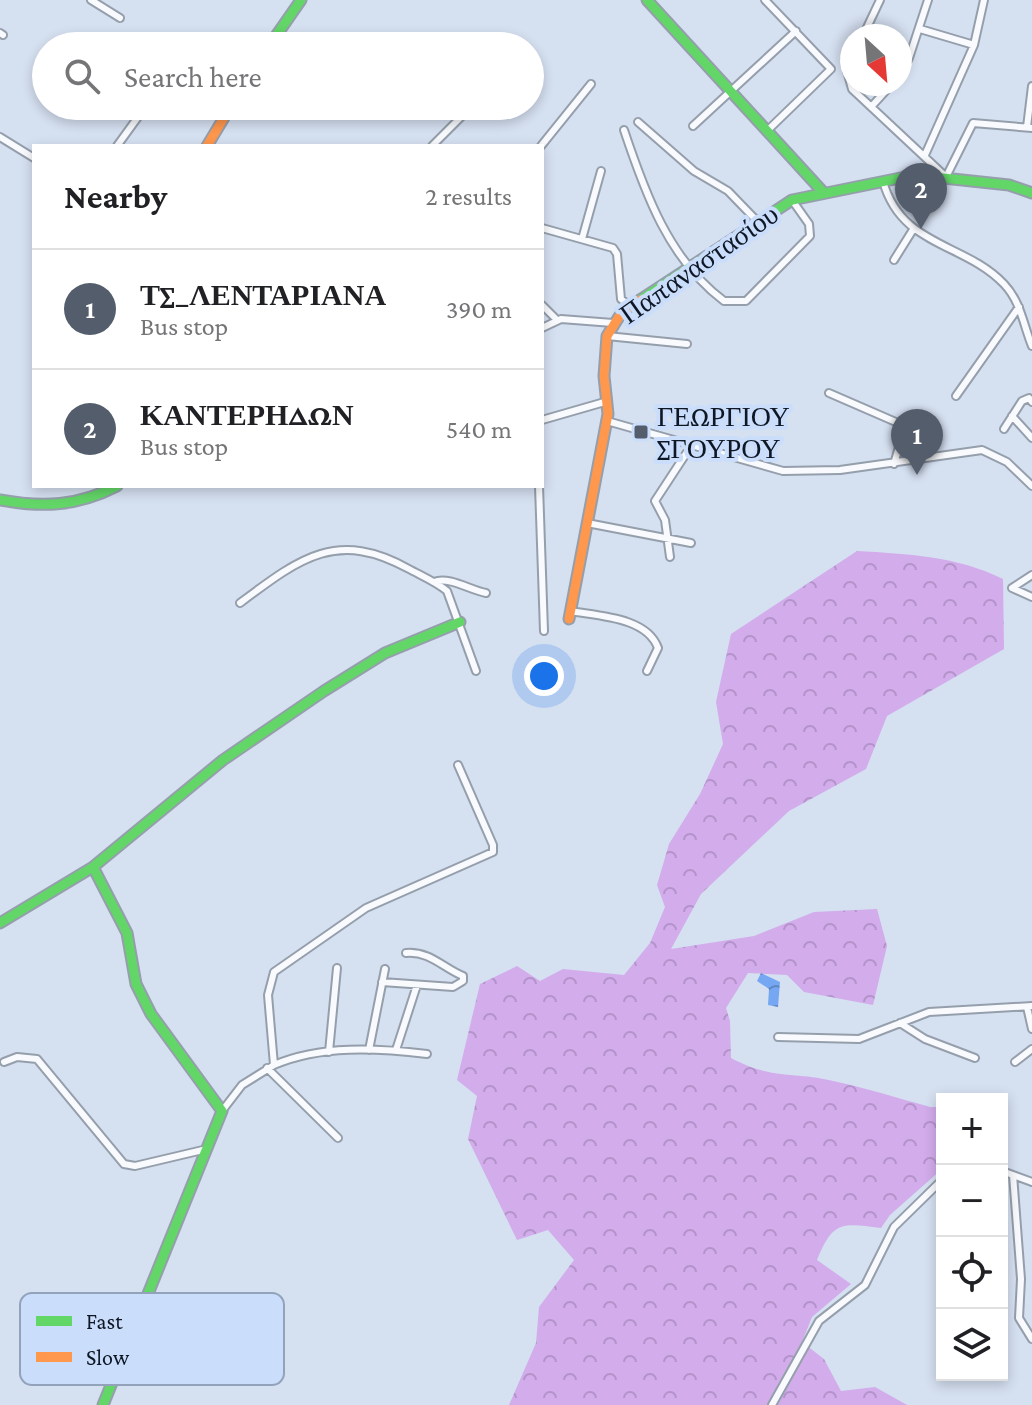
<!DOCTYPE html>
<html lang="en">
<head>
<meta charset="utf-8">
<style>
  :root { --surface:#fff; --page:#f2f2f2; --text:#202124; --muted:#757577; --line:#e0e0e0; --accent:#545d6c }
  body { margin:0; font-family:"Crimson Pro",serif; background:var(--page); color:var(--text) }
  .controls { position:absolute; right:24px; bottom:24px; display:grid; overflow:hidden; border-radius:0px; box-shadow:0 4px 12px #0003 }
  .controls button { width:72px; height:72px; display:grid; place-items:center; padding:0; border:0; border-bottom:2px solid var(--line); background:var(--surface); color:var(--text); font:40px sans-serif }
  .compass { position:absolute; left:840px; top:24px; width:72px; height:72px; border-radius:50%; background:var(--surface); box-shadow:0 4px 12px #0003; rotate:154deg }
  .you { position:absolute; left:544px; top:676px; width:28px; height:28px; margin:-20px; border:6px solid #fff; border-radius:50%; background:#1a73e8; box-shadow:0 0 0 12px #1a73e833 }
  .badge { display:grid; place-items:center; width:52px; height:52px; border-radius:50%; background:var(--accent); color:#fff; font-size:26px; font-weight:700 }
  .pin { position:absolute; translate:-50% -66px; filter:drop-shadow(0 2px 4px #0008) }
  .pin::after { content:''; position:absolute; top:42px; width:28px; height:24px; background:inherit; clip-path:polygon(0 0,100% 0,50% 100%) }
  .list { margin:0; padding:0; list-style:none }
  h2 { display:flex; justify-content:space-between; align-items:center; height:104px; margin:0; padding:0 32px; font-size:34px }
  h2 small { font-size:26px; font-weight:400; color:var(--muted) }
  .list li { display:grid; grid-template-columns:52px 1fr auto; gap:24px; align-items:center; box-sizing:border-box; height:120px; padding:0 32px; border-top:2px solid var(--line) }
  .list b { display:block; font-size:30px; white-space:nowrap }
  .list p { margin:0; font-size:26px; white-space:nowrap; color:var(--muted) }
  .list em { font-size:26px; font-style:normal; color:var(--muted) }
  .icon { flex:none; width:44px; height:44px; fill:none; stroke:currentColor; stroke-width:2; stroke-linecap:round; stroke-linejoin:round }
  .map { position:relative; flex:none; width:1032px; height:1405px; overflow:hidden }
  .search { position:absolute; background:var(--surface); box-shadow:0 4px 12px #0003; left:32px; top:32px; width:512px; height:88px; display:flex; align-items:center; gap:20px; box-sizing:border-box; padding:0 28px; border-radius:44px; color:var(--muted); font-size:30px }
  .panel { position:absolute; background:var(--surface); box-shadow:0 4px 12px #0003; left:32px; top:144px; width:512px; height:344px; border-radius:0px }
  .map>svg:first-child { display:block }
  .forest { fill:url(#forest-crowns) }
  .water { fill:url(#water-waves) }
  .lines { fill:none; stroke-linecap:round; stroke-linejoin:round }
  .street-casing { stroke:#959fac; stroke-width:10 }
  .fast-casing { stroke:#959fac; stroke-width:13 }
  .slow-casing { stroke:#959fac; stroke-width:13 }
  .street { stroke:#f9fafd; stroke-width:6 }
  .fast { stroke:#63d668; stroke-width:9 }
  .slow { stroke:#ff974d; stroke-width:9 }
  .poi-dot { fill:#545d6c; stroke:#cadefc; stroke-width:3 }
  .labels { text-anchor:middle; dominant-baseline:central; stroke-width:8; stroke-linejoin:round; paint-order:stroke }
  .street-label { font-size:28px; fill:#0f1724; stroke:#cadefc }
  .poi-label { font-size:28px; fill:#0f1724; stroke:#cadefc; text-anchor:start }
  .key { fill:#cadefc; stroke:#92a2bb; stroke-width:2 }
  .key-label { font-size:22px; fill:#0f1724 }
</style>
</head>
<body>
<div class="map">
<svg width="1032" height="1405" viewBox="0 0 1032 1405">
  <defs>
    <pattern id="forest-crowns" width="20" height="18" patternUnits="userSpaceOnUse" patternTransform="scale(2)"><rect width="20" height="18" fill="#d2aceb"/><path d="M2 6a3 3 0 1 1 6 0M12 15a3 3 0 1 1 6 0" fill="none" stroke="#b393c9"/></pattern>
    <pattern id="water-waves" width="16" height="10" patternUnits="userSpaceOnUse" patternTransform="scale(2)"><rect width="16" height="10" fill="#76a7f2"/><path d="M0 5q4-4 8 0t8 0" fill="none" stroke="#5f87c4"/></pattern>
  </defs>
  <rect width="100%" height="100%" fill="#d5e0f1"/>
  <path class="forest" d="M857 551C907 554 957 556 1003 579L1004 649 887 716 866 769 789 811 701 894 671 949 754 936 814 912 877 909 887 946 873 1005 804 992 787 975 748 973 726 1008 730 1021 731 1058C775 1081 791 1071 833 1081 866 1088 898 1098 930 1107H942V1169L890 1215 881 1228C841 1223 833 1221 817 1260L851 1284 812 1317 802 1342 824 1359 841 1391 875 1387 907 1405H509L536 1343 539 1307 574 1260 548 1230 517 1240 468 1139 477 1096 457 1080 480 984 517 966 540 981 563 969 624 975 650 943 665 907 657 885 669 844 700 794 723 744 716 702 731 634Z"/>
  <path class="water" d="M761 973 780 982 778 1007 768 1005 769 989 757 981Z"/>
  <g class="lines">
    <g class="street-casing">
      <path id="street" d="M91 0 120 18
        M765 0 831 69 769 129
        M920 29 974 45
        M0 33 3 35
        M863 36 880 0
        M852 58 847 71 852 89 946 177 973 123 1032 128
        M900 74 909 58 928 0
        M871 107 892 84
        M638 122 694 171 728 191 757 221
        M693 126 796 31
        M1027 127 1032 86
        M624 130C645 193 669 260 724 301H746L810 236 809 224 792 200
        M0 137 34 158
        M117 146 138 117
        M432 146 472 106
        M541 146 591 84
        M925 155 974 45 984 0
        M883 181C901 247 964 242 1004 284 1021 302 1023 324 1032 346
        M542 228 613 248 617 254 621 299 631 307
        M582 239 601 171
        M894 260 914 228
        M542 305 557 320
        M542 328 561 319 613 323
        M607 336 687 344
        M829 393 905 426 894 464
        M956 396 1019 307
        M1012 416 1032 438
        M542 420 608 401
        M607 421 783 471 840 470 982 450 1007 462 1032 486
        M1004 429 1022 401 1029 398 1032 402
        M539 486 544 631
        M587 523 691 543
        M670 557 665 520 655 501 691 446
        M1032 575 1012 588 1032 597
        M434 582C449 576 470 590 486 593
        M240 603C300 558 337 529 409 569 422 576 436 582 447 591L476 671
        M570 611C598 616 647 617 658 648L647 671
        M382 982 453 987 463 981V976C443 968 430 951 406 953
        M1027 1007 1032 1029
        M900 1023 925 1039 975 1058
        M778 1037 859 1039 929 1012 1032 1006
        M369 1050 385 969
        M396 1050 417 985
        M329 1052 337 968
        M4 1062 17 1057 37 1059 124 1164 135 1166 207 1149
        M1015 1062 1032 1049
        M274 1065C321 1045 376 1048 427 1054
        M267 1068 338 1138
        M222 1111 242 1085 274 1065 268 995 274 972 366 908 493 852V845L458 765
        M1002 1171 1032 1182
        M1013 1175 1021 1279 1019 1318 1032 1339
        M772 1405 819 1321 865 1285 894 1227 942 1180"/>
    </g>
    <g class="fast-casing">
      <path id="fast" d="M647 0 823 192
        M269 46 301 0
        M640 300 792 200 915 175 1009 185 1032 193
        M0 500C43 508 78 506 117 486
        M93 867 127 933 136 984 151 1014 222 1111 103 1405
        M0 923 93 867 223 760 324 691 385 653 460 622"/>
    </g>
    <g class="slow-casing">
      <path id="slow" d="M207 146 231 106
        M569 619 608 414 604 376 607 336 622 312 640 300"/>
    </g>
    <use href="#street" class="street"/>
    <use href="#fast" class="fast"/>
    <use href="#slow" class="slow"/>
  </g>
  <rect class="poi-dot" x="633" y="424" width="16" height="16" rx="4"/>
  <g class="labels">
    <g class="street-label">
      <text transform="translate(699 264) rotate(-35)">Παπαναστασίου</text>
    </g>
    <g class="poi-label">
      <text x="657" y="416">ΓΕΩΡΓΙΟΥ<tspan x="657" dy="32">ΣΓΟΥΡΟΥ</tspan></text>
    </g>
  </g>
  <rect x="20" y="1293" width="264" height="92" rx="12" class="key"/>
  <rect x="36" y="1316" width="36" height="10" fill="#63d668"/>
  <rect x="36" y="1352" width="36" height="10" fill="#ff974d"/>
  <g class="key-label">
    <text x="86" y="1329">Fast</text>
    <text x="86" y="1365">Slow</text>
  </g>
</svg>
<div class="controls">
<button>+</button>
<button>−</button>
<button><svg class="icon" aria-label="locate" viewBox="0 0 24 24"><circle cx="12" cy="12" r="6"/><path d="M12 2v4M12 18v4M2 12h4M18 12h4"/></svg></button>
<button><svg class="icon" aria-label="layers" viewBox="0 0 24 24"><path d="M12 4l9 5-9 5-9-5zM3 14l9 5 9-5"/></svg></button>
</div>
<svg class="compass" viewBox="-18 -18 36 36"><path d="M0-13l5 13h-10z" fill="#e53935"/><path d="M0 13l5-13h-10z" fill="#757577"/></svg>
<div class="you"></div>
<div class="pin badge" style="left:917px;top:475px">1</div>
<div class="pin badge" style="left:921px;top:229px">2</div>
<div class="search"><svg class="icon" aria-label="search" viewBox="0 0 24 24"><circle cx="10" cy="10" r="6"/><path d="M15 15l6 6"/></svg>Search here</div>
<section class="panel">
<h2>Nearby<small>2 results</small></h2>
<ul class="list">
<li><span class="badge">1</span><div><b>ΤΣ_ΛΕΝΤΑΡΙΑΝΑ</b><p>Bus stop</p></div><em>390 m</em></li>
<li><span class="badge">2</span><div><b>ΚΑΝΤΕΡΗΔΩΝ</b><p>Bus stop</p></div><em>540 m</em></li>
</ul>
</section>
</div>
</body>
</html>
